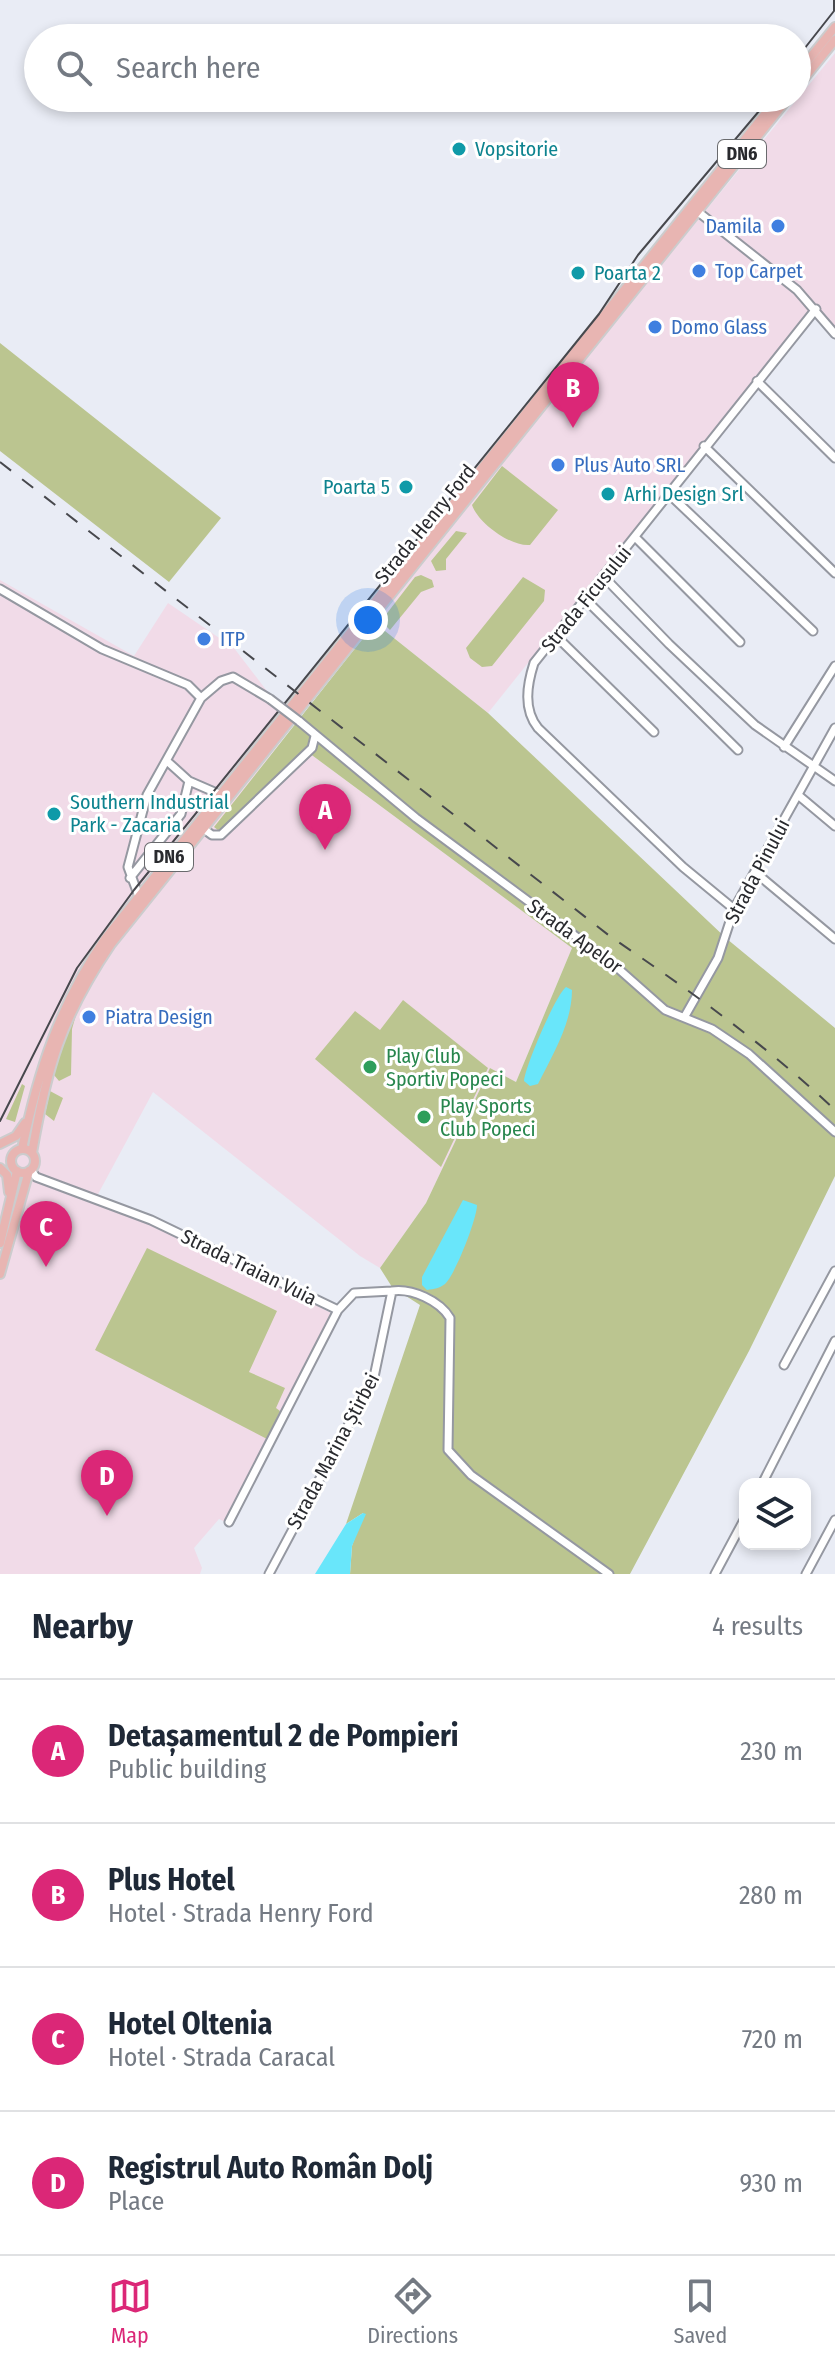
<!DOCTYPE html>
<html lang="en">
<head>
<meta charset="utf-8">
<style>
  :root { --surface:#fff; --page:#f6f6f7; --text:#1f2937; --muted:#747a83; --line:#e0e1e3; --accent:#db2777 }
  body { margin:0; font-family:"Fira Sans Condensed",sans-serif; background:var(--page); color:var(--text) }
  .controls { position:absolute; right:24px; bottom:24px; display:grid; overflow:hidden; border-radius:16px; box-shadow:0 4px 12px #0003 }
  .controls button { width:72px; height:72px; display:grid; place-items:center; padding:0; border:0; border-bottom:2px solid var(--line); background:var(--surface); color:var(--text); font:40px sans-serif }
  .you { position:absolute; left:368px; top:620px; width:28px; height:28px; margin:-20px; border:6px solid #fff; border-radius:50%; background:#1a73e8; box-shadow:0 0 0 12px #1a73e833 }
  .badge { display:grid; place-items:center; width:52px; height:52px; border-radius:50%; background:var(--accent); color:#fff; font-size:26px; font-weight:700 }
  .pin { position:absolute; translate:-50% -66px; filter:drop-shadow(0 2px 4px #0008) }
  .pin::after { content:''; position:absolute; top:42px; width:28px; height:24px; background:inherit; clip-path:polygon(0 0,100% 0,50% 100%) }
  .list { margin:0; padding:0; list-style:none }
  h2 { display:flex; justify-content:space-between; align-items:center; height:104px; margin:0; padding:0 32px; font-size:34px }
  h2 small { font-size:26px; font-weight:400; color:var(--muted) }
  .list li { display:grid; grid-template-columns:52px 1fr auto; gap:24px; align-items:center; box-sizing:border-box; height:144px; padding:0 32px; border-top:2px solid var(--line) }
  .list b { display:block; font-size:30px; white-space:nowrap }
  .list p { margin:0; font-size:26px; white-space:nowrap; color:var(--muted) }
  .list em { font-size:26px; font-style:normal; color:var(--muted) }
  .icon { flex:none; width:44px; height:44px; fill:none; stroke:currentColor; stroke-width:2; stroke-linecap:round; stroke-linejoin:round }
  .map { position:relative; flex:none; width:835px; height:1574px; overflow:hidden }
  .search { position:absolute; background:var(--surface); box-shadow:0 4px 12px #0003; left:24px; right:24px; top:24px; height:88px; display:flex; align-items:center; gap:20px; box-sizing:border-box; padding:0 28px; border-radius:44px; color:var(--muted); font-size:30px }
  .sheet { height:680px; background:var(--surface) }
  nav { display:flex; justify-content:space-around; align-items:center; box-sizing:border-box; height:112px; border-top:2px solid var(--line); background:var(--surface); font-size:22px; color:var(--muted) }
  nav a { display:grid; justify-items:center; gap:4px }
  nav .on { color:var(--accent) }
  .map>svg:first-child { display:block }
  .commercial { fill:#f1dbe8 }
  .green { fill:#bbc590 }
  .water { fill:#69e6fa }
  .lines { fill:none; stroke-linecap:round; stroke-linejoin:round }
  .minor-casing { stroke:#9598a1; stroke-width:11 }
  .major-casing { stroke:#cccccd; stroke-width:12 }
  .minor { stroke:#fff; stroke-width:7 }
  .major { stroke:#e8b5b2; stroke-width:8 }
  .tram { stroke:#47484d; stroke-width:2 }
  .rail { stroke:#47484d; stroke-width:2; stroke-dasharray:14 14; stroke-linecap:butt }
  .minor-bridge-casing { stroke:#9598a1; stroke-width:11; stroke-linecap:butt }
  .minor-bridge { stroke:#fff; stroke-width:7 }
  .culture-dot { fill:#0f9aa8; stroke:#fff; stroke-width:3 }
  .shop-dot { fill:#3f7fe0; stroke:#fff; stroke-width:3 }
  .leisure-dot { fill:#2e9e5b; stroke:#fff; stroke-width:3 }
  .labels { text-anchor:middle; dominant-baseline:central; stroke-width:6; stroke-linejoin:round; paint-order:stroke }
  .shield { fill:#fff; stroke:#696a6d; stroke-width:2 }
  .shield-label { font-size:18px; font-weight:bold; fill:#292a2e }
  .culture-label { font-size:20px; fill:#0d838f; stroke:#fff; text-anchor:start }
  .shop-label { font-size:20px; fill:#366cbe; stroke:#fff; text-anchor:start }
  .street-label { font-size:20px; fill:#292a2e; stroke:#fff }
  .leisure-label { font-size:20px; fill:#27864d; stroke:#fff; text-anchor:start }
</style>
</head>
<body>
<div class="map">
<svg width="835" height="1574" viewBox="0 0 835 1574">
  <rect width="100%" height="100%" fill="#e9ecf5"/>
  <path class="commercial" d="M835 53V329L812 308 488 713 375 623 583 360Z
    M0 580 134 656 168 603 234 648 270 695 299 718 215 827 220 831 305 750 572 948 516 1082 490 1068 426 1203 380 1268 360 1256 153 1092 97 1196 171 1230 331 1313 225 1522 219 1519 194 1548 202 1568 200 1574H0Z"/>
  <path class="green" d="M0 343 221 518 169 582 0 451Z
    M502 466 558 510 530 545C511 547 478 523 472 505Z
    M456 531 467 533 446 559V570L436 571 431 561Z
    M421 575 432 580 434 587 421 592 390 630 381 621 415 577Z
    M523 577 545 590 544 601 492 666 482 667 470 658 466 648Z
    M375 623 488 713 727 939 835 1028V1176L749 1351 630 1574H350L352 1546 363 1513 346 1524 420 1305 392 1287 380 1268 426 1203 490 1068 516 1082 572 948 305 750 219 831 214 827Z
    M81 997 72 1029 71 1075 59 1081 54 1075 55 1066Z
    M403 1000 488 1068 441 1167 315 1059 355 1011 380 1030Z
    M22 1084 25 1086 15 1122 6 1119Z
    M50 1091 63 1098 54 1121 45 1114Z
    M147 1248 277 1311 249 1372 285 1388 276 1408 280 1411 267 1439 95 1350Z"/>
  <path class="water" d="M566 987 572 990C572 1023 553 1054 538 1084L530 1086 524 1081C525 1067 555 996 566 987Z
    M463 1200 477 1205C477 1219 455 1275 445 1284 440 1288 434 1289 427 1290L422 1285V1277Z
    M363 1513 366 1514 352 1546 350 1574H315L346 1524Z"/>
  <g class="lines">
    <g class="minor-casing">
      <path id="minor" d="M697 211 797 290 835 334
        M757 381 835 458
        M704 446 835 573
        M668 493 813 631
        M635 537 740 642
        M604 577 669 644 755 725 835 781
        M0 589 102 649 188 685 201 698
        M585 599 738 750
        M556 636 654 732
        M299 721 416 818 613 964 665 1010 712 1029 749 1054 835 1132
        M784 747 835 666
        M168 762 189 781 219 794
        M798 795 835 826
        M201 827 212 835H221L312 748 315 736
        M756 873 835 939
        M130 878 181 814 189 781
        M138 894 128 867 147 795 201 698 221 681 233 677 270 699
        M734 909 683 867 538 728C523 709 527 685 534 663L816 309
        M685 1016 718 958 734 909 835 728
        M31 1170 36 1177 151 1220 338 1310 229 1522
        M392 1291C412 1288 440 1301 450 1318L448 1450 471 1475 609 1574
        M784 1365 835 1271
        M762 1484 835 1341
        M269 1574 374 1377 392 1291 354 1293 338 1310
        M715 1574 745 1518
        M806 1574 835 1520"/>
    </g>
    <g class="major-casing">
      <path id="major" d="M797 74 835 27
        M797 87 835 40
        M0 1144 16 1136 25 1123
        M22 1149C38 1071 60 1004 105 939L778 98
        M11 1161a12 12 0 1 1 24 0a12 12 0 1 1-24 0Z
        M32 1153C47 1066 61 1018 111 944L788 98
        M0 1168 7 1175 9 1192
        M0 1243 17 1171
        M0 1274 29 1171"/>
    </g>
    <use href="#minor" class="minor"/>
    <use href="#major" class="major"/>
    <path class="tram" d="M797 58 834 11V0
      M0 1121 77 968 134 890 599 314 638 255 770 98"/>
    <path class="rail" d="M0 462 611 937C689 990 766 1045 835 1110"/>
    <g class="minor-bridge-casing">
      <path id="minor-bridge" d="M270 699 299 721"/>
    </g>
    <use href="#minor-bridge" class="minor-bridge"/>
  </g>
  <g class="culture-dot">
    <circle cx="459" cy="149" r="8"/>
    <circle cx="578" cy="273" r="8"/>
    <circle cx="406" cy="487" r="8"/>
    <circle cx="608" cy="494" r="8"/>
    <circle cx="54" cy="814" r="8"/>
  </g>
  <g class="shop-dot">
    <circle cx="778" cy="226" r="8"/>
    <circle cx="699" cy="271" r="8"/>
    <circle cx="655" cy="327" r="8"/>
    <circle cx="558" cy="465" r="8"/>
    <circle cx="204" cy="639" r="8"/>
    <circle cx="89" cy="1017" r="8"/>
  </g>
  <g class="leisure-dot">
    <circle cx="370" cy="1067" r="8"/>
    <circle cx="424" cy="1117" r="8"/>
  </g>
  <g class="labels">
    <g class="shield">
      <rect x="718" y="140" width="48" height="28" rx="6"/>
      <rect x="145" y="843" width="48" height="28" rx="6"/>
    </g>
    <g class="shield-label">
      <text x="742" y="154">DN6</text>
      <text x="169" y="857">DN6</text>
    </g>
    <g class="culture-label">
      <text x="475" y="149">Vopsitorie</text>
      <text x="594" y="273">Poarta 2</text>
      <text x="390" y="487" text-anchor="end">Poarta 5</text>
      <text x="624" y="494">Arhi Design Srl</text>
      <text x="70" y="802">Southern Industrial<tspan x="70" dy="23">Park - Zacaria</tspan></text>
    </g>
    <g class="shop-label">
      <text x="762" y="226" text-anchor="end">Damila</text>
      <text x="715" y="271">Top Carpet</text>
      <text x="671" y="327">Domo Glass</text>
      <text x="574" y="465">Plus Auto SRL</text>
      <text x="220" y="639">ITP</text>
      <text x="105" y="1017">Piatra Design</text>
    </g>
    <g class="street-label">
      <text transform="translate(425 524) rotate(-51)">Strada Henry Ford</text>
      <text transform="translate(586 599) rotate(-51)">Strada Ficusului</text>
      <text transform="translate(757 871) rotate(-62)">Strada Pinului</text>
      <text transform="translate(575 936) rotate(36)">Strada Apelor</text>
      <text transform="translate(249 1267) rotate(26)">Strada Traian Vuia</text>
      <text transform="translate(333 1451) rotate(-62)">Strada Marina Știrbei</text>
    </g>
    <g class="leisure-label">
      <text x="386" y="1056">Play Club<tspan x="386" dy="23">Sportiv Popeci</tspan></text>
      <text x="440" y="1106">Play Sports<tspan x="440" dy="23">Club Popeci</tspan></text>
    </g>
  </g>
</svg>
<div class="controls">
<button><svg class="icon" aria-label="layers" viewBox="0 0 24 24"><path d="M12 4l9 5-9 5-9-5zM3 14l9 5 9-5"/></svg></button>
</div>
<div class="you"></div>
<div class="pin badge" style="left:325px;top:850px">A</div>
<div class="pin badge" style="left:573px;top:428px">B</div>
<div class="pin badge" style="left:46px;top:1267px">C</div>
<div class="pin badge" style="left:107px;top:1516px">D</div>
<div class="search"><svg class="icon" aria-label="search" viewBox="0 0 24 24"><circle cx="10" cy="10" r="6"/><path d="M15 15l6 6"/></svg>Search here</div>
</div>
<section class="sheet">
<h2>Nearby<small>4 results</small></h2>
<ul class="list">
<li><span class="badge">A</span><div><b>Detașamentul 2 de Pompieri</b><p>Public building</p></div><em>230 m</em></li>
<li><span class="badge">B</span><div><b>Plus Hotel</b><p>Hotel · Strada Henry Ford</p></div><em>280 m</em></li>
<li><span class="badge">C</span><div><b>Hotel Oltenia</b><p>Hotel · Strada Caracal</p></div><em>720 m</em></li>
<li><span class="badge">D</span><div><b>Registrul Auto Român Dolj</b><p>Place</p></div><em>930 m</em></li>
</ul>
</section>
<nav>
<a class="on"><svg class="icon" aria-label="map" viewBox="0 0 24 24"><path d="M3 6l6-2 6 2 6-2v14l-6 2-6-2-6 2zM9 4v14M15 6v14"/></svg>Map</a>
<a><svg class="icon" aria-label="directions" viewBox="0 0 24 24"><path d="M12 3l9 9-9 9-9-9zM9 14v-3h6M13 9l2 2-2 2"/></svg>Directions</a>
<a><svg class="icon" aria-label="saved" viewBox="0 0 24 24"><path d="M7 4h10v16l-5-4-5 4z"/></svg>Saved</a>
</nav>
</body>
</html>
